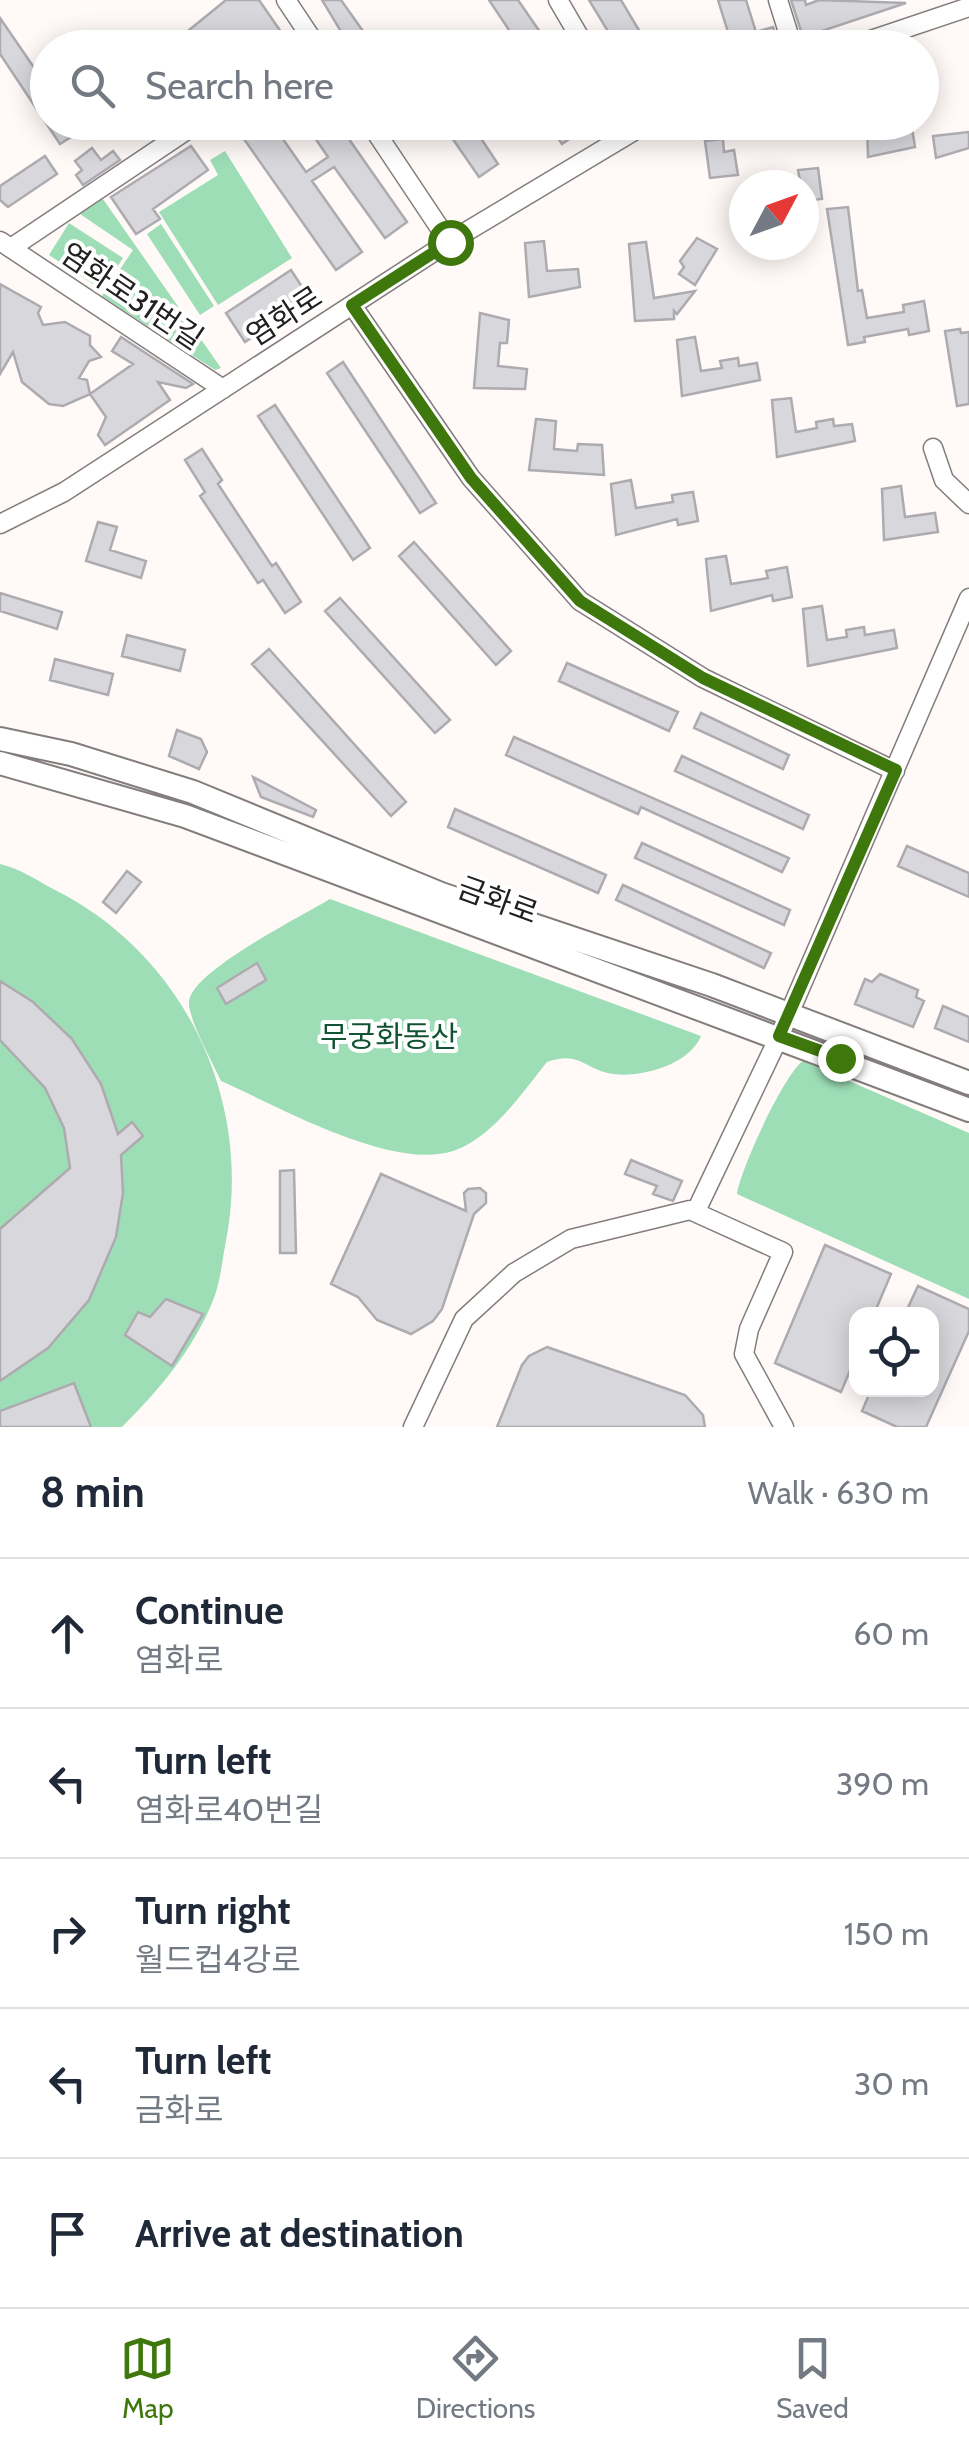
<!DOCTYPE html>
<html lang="en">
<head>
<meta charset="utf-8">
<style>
  :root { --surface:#fff; --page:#f6f6f7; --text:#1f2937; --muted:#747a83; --line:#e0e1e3; --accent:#3e770c }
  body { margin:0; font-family:Cabin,"Noto Sans KR",sans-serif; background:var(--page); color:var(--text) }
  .controls { position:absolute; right:30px; bottom:30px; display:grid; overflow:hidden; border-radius:20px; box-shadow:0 5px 25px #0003 }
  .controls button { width:90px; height:90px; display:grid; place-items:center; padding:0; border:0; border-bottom:2px solid var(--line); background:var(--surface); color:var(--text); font:50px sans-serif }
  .compass { position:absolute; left:729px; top:170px; width:90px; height:90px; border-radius:50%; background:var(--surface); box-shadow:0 5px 25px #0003; rotate:49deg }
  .stop { position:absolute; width:30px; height:30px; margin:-22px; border:8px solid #3e770c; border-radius:50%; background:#fff }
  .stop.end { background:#3e770c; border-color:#fff; box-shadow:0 2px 10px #0008 }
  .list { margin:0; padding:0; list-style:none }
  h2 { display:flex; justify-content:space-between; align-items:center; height:130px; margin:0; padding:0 40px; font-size:42px }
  h2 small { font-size:32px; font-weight:400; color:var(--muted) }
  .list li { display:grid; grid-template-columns:65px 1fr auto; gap:30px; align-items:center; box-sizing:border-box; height:150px; padding:0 40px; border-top:2px solid var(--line) }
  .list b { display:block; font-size:38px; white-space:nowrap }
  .list p { margin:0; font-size:32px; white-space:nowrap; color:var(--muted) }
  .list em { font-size:32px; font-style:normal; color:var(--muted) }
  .icon { flex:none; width:55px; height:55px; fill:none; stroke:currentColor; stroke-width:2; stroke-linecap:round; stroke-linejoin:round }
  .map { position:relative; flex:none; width:969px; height:1427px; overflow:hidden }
  .search { position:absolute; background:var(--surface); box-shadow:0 5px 25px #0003; left:30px; right:30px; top:30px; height:110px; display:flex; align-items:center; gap:25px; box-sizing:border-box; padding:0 35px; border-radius:55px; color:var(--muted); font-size:38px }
  .sheet { height:880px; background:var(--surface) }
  nav { display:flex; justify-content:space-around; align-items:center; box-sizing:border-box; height:140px; border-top:2px solid var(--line); background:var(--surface); font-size:28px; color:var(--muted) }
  nav a { display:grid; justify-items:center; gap:5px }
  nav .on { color:var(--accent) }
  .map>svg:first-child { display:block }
  .green { fill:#9ddeb6 }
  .building { fill:#d8d7db; stroke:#adabaf; stroke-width:2.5 }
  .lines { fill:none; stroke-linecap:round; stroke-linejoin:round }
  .minor-casing { stroke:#837e7d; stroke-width:21 }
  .major-casing { stroke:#837e7d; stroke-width:26 }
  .minor { stroke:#fff; stroke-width:18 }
  .major { stroke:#fff; stroke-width:22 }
  .route { stroke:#3e770c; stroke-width:12 }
  .labels { text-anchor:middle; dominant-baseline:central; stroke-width:8; stroke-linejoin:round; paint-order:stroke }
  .street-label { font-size:30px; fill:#21201f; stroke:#fff }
  .park-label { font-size:30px; fill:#115333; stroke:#fff }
</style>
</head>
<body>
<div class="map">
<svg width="969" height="1427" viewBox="0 0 969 1427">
  <rect width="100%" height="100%" fill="#fffaf8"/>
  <path class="green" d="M225 151 292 258 218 305 159 212 218 175 210 160Z
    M103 199 221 368 215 370 102 296 133 250 80 214Z
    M69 223 123 258 102 290 49 255Z
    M161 224 214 306 200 315 147 234Z
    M0 864C19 868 38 881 55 890 185 955 255 1103 225 1246 222 1263 220 1282 214 1298 194 1349 160 1389 122 1427H0Z
    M330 899 701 1036C690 1064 642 1078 613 1074 585 1070 580 1050 547 1062 522 1093 492 1138 453 1151 391 1171 278 1106 221 1081 213 1063 188 1019 189 1002 190 972 302 916 330 899Z
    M803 1061 969 1133V1299L737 1194C740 1170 784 1074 803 1061Z"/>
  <path class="building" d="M226 0H259L288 42 280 48H184L178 39Z
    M322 0H341L375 48H351Z
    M489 0H518L551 48H521Z
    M589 0H621L643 37 618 48Z
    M718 0H746L756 32 773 27 778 42 774 48H733Z
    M791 0H805L806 5 819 0 906 3 810 35 801 31Z
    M0 18 48 88V122H70L77 133 60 144 0 54Z
    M232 122H271L306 172 328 157 304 122H337L407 222 385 238 334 167 312 181 362 252 336 270Z
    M441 122H470L498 164 479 177Z
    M547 122H594L562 144Z
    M867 122H885L887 132 912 128 915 147 868 157Z
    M969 132V148L936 158 933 136Z
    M723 139 724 152 734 150 738 175 710 178 705 141Z
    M191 146 208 170 153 209 160 219 136 234 111 197Z
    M92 148 101 160 113 151 120 160 83 185 76 175 82 170 75 161Z
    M45 156 57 174 8 207 0 200V186Z
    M818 168 822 199 804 201 798 170Z
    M848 207 858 291 862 290 867 318 904 312 903 305 924 301 929 331 909 335 908 329 864 337 865 342 848 345 827 209Z
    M697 238 717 249 695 285 679 274 684 267 680 261Z
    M544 241 547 271 578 269 580 287 529 297 525 243Z
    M646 242 654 298 695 291 677 314 674 311V319L635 321 629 244Z
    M291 270 310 299 245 342 226 313Z
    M0 284 41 307 38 313 43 325 65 322 90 336V345L101 357 89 361 79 378 87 380 90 394 133 364 112 351 121 337 193 384 186 388 158 382 170 400 105 445 98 435 106 417 90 394 63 406 49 404 22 382 13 352 0 374Z
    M480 313 509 320 507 343H500L498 366 527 369 525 389 474 388Z
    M960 329 961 333 969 332V404L957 406 945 331Z
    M695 337 701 371 722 368 720 361 738 358 739 366 757 363 760 380 682 396 677 340Z
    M343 362 436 503 420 513 327 373Z
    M791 398 796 432 817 428 816 422 833 419 834 426 852 424 855 441 777 457 772 400Z
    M275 405 370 548 353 560 258 416Z
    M536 419 556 421 554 449 577 451 578 444 602 445 604 475 529 470Z
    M202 449 222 480 218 484 272 566 276 563 301 602 285 613 263 580 258 583 200 496 205 492 185 460Z
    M631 480 636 508 673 502 672 495 693 492 698 521 678 525 677 519 616 535 611 484Z
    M901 486 905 517 935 513 938 532 884 540 882 489Z
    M98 522 117 527 110 550 146 561 141 578 86 561Z
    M414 542 511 651 496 665 399 556Z
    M726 556 731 584 768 578 766 571 787 567 792 597 773 601 772 595 711 611 706 559Z
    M0 593 62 612 57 629 0 611Z
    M340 598 450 720 435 733 325 611Z
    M822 606 827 640 847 637 846 630 864 627 865 635 894 630 897 648 808 666 803 609Z
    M127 635 185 650 180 671 122 656Z
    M269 649 406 802 391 816 252 664Z
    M55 659 113 674 108 695 50 680Z
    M567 663 678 712 669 731 559 681Z
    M701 713 789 755 783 769 694 728Z
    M177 730 201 739 207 752 199 769 169 756Z
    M514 737 789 858 782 872 641 807 638 814 506 755Z
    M682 756 809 815 803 829 675 771Z
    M253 777 316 810 313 817 261 797Z
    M455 809 606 875 598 893 448 827Z
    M642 843 790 910 784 925 635 858Z
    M907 846 969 873V897L898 866Z
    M127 871 141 882 116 913 103 902Z
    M623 885 771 953 764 968 616 900Z
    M257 963 266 980 226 1004 217 988Z
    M880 974 918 990 916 997 924 1001 913 1027 855 1004 865 979 872 982Z
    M0 981 33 1002 72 1039 101 1084 118 1134 132 1122 143 1136 121 1155 123 1193 116 1237 89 1300 48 1348 0 1381V1229L70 1168 64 1128 45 1088 0 1040Z
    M943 1006 969 1017V1042L935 1028Z
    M631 1160 682 1181 673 1201 653 1194 657 1186 625 1174Z
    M294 1170 296 1253H280V1171Z
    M381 1174 466 1211 464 1193 468 1189 480 1188 486 1193V1203L474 1214 442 1309 433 1321 411 1334 377 1320 358 1297 331 1284Z
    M825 1245 891 1274 874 1314H856V1356L841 1392 775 1363Z
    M918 1286 969 1309V1331L926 1427H897L862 1411 871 1390H932V1314H905Z
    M166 1299 203 1314 172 1366 125 1335 138 1312 150 1317Z
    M547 1347 685 1395 703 1415 705 1427H497L522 1365 529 1356Z
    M74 1383 91 1427H0V1411Z"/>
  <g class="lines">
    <g class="minor-casing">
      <path id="minor" d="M286 0 318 48
        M558 0 586 48
        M778 0 793 48
        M847 48 969 7
        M369 122 449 242
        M0 241 223 389
        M11 248 199 122
        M352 305 471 478 580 601 703 678 895 771
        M933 448 944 480 969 504
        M0 524 64 492 449 242 649 122
        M696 1211 779 1037 969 598
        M413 1427 464 1319 514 1273 571 1239 690 1210 783 1252 749 1329 744 1354 784 1427"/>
    </g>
    <g class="major-casing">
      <path id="major" d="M0 739 71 754 193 792 441 894 712 985 969 1083
        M0 763 185 816 969 1110"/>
    </g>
    <use href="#minor" class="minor"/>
    <use href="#major" class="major"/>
  </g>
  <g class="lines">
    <path class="route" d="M450 242 352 305 471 478 580 601 703 678 896 770 779 1036 840 1058"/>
  </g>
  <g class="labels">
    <g class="street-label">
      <text transform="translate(132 296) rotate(34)">염화로31번길</text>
      <text transform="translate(284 316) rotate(-33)">염화로</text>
      <text transform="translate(498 900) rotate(20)">금화로</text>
    </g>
    <g class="park-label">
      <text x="389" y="1036">무궁화동산</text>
    </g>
  </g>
</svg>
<div class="controls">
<button><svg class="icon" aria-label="locate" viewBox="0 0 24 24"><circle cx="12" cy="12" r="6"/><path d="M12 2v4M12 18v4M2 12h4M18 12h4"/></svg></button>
</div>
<svg class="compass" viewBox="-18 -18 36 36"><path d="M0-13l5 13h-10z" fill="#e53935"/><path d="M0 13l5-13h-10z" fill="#747a83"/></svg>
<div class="stop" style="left:450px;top:242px"></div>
<div class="stop end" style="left:840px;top:1058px"></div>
<div class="search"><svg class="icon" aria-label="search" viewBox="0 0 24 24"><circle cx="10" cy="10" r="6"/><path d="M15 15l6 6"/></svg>Search here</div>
</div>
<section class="sheet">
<h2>8 min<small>Walk · 630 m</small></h2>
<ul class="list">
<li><svg class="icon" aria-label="ahead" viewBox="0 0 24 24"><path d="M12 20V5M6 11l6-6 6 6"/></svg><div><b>Continue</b><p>염화로</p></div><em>60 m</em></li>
<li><svg class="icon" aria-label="left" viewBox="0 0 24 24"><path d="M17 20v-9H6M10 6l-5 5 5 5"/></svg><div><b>Turn left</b><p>염화로40번길</p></div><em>390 m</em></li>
<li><svg class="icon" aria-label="right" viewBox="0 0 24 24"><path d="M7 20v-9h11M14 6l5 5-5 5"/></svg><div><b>Turn right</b><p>월드컵4강로</p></div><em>150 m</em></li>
<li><svg class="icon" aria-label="left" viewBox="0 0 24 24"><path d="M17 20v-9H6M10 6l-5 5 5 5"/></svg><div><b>Turn left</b><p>금화로</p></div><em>30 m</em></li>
<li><svg class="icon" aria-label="arrive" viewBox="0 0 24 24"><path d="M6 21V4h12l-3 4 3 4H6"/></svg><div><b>Arrive at destination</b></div></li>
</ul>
</section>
<nav>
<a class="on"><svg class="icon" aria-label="map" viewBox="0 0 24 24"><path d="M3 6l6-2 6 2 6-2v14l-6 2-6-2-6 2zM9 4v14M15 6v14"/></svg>Map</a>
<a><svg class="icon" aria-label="directions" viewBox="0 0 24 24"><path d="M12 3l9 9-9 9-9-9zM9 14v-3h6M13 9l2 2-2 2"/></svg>Directions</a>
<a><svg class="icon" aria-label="saved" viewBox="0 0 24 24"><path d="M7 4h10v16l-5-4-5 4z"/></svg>Saved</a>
</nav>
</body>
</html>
